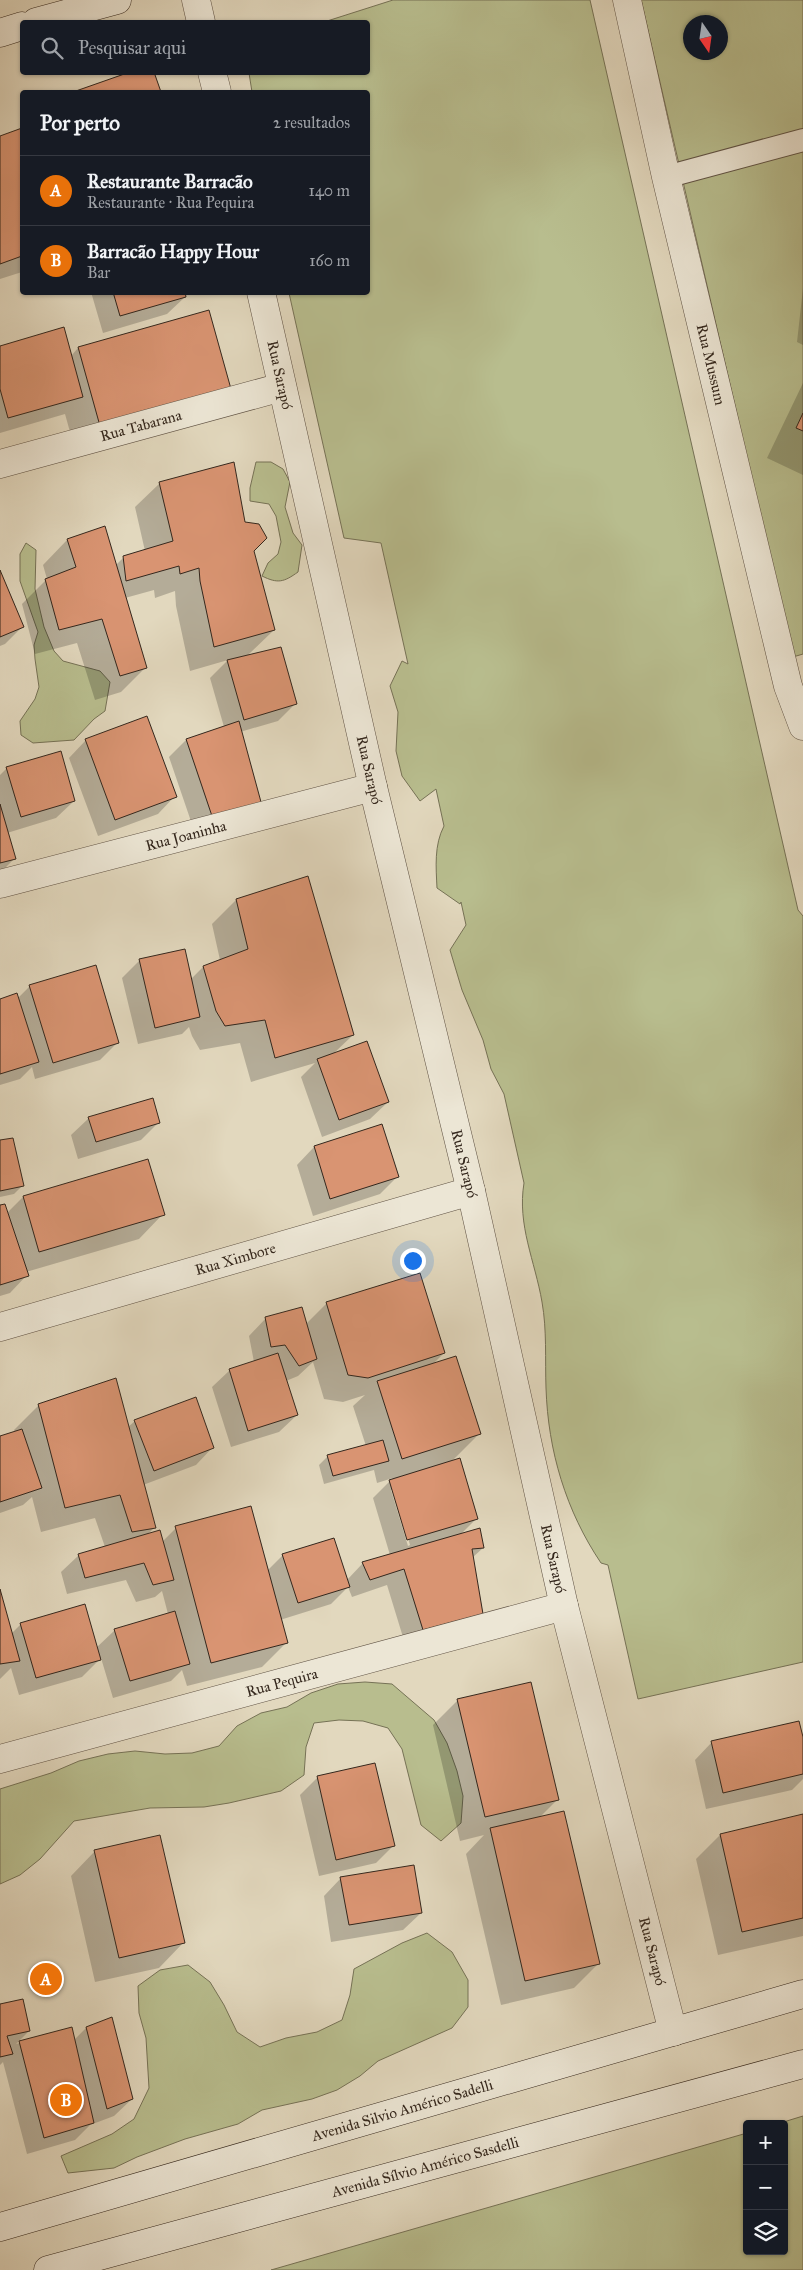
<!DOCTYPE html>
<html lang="pt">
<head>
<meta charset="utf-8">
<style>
  :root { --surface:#171b24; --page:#20242c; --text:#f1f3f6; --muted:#9ea1a6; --line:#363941; --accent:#2563eb }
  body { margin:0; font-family:"IM FELL Great Primer",serif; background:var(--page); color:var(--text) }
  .controls { position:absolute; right:15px; bottom:15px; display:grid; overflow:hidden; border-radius:5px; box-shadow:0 1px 4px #0004 }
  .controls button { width:45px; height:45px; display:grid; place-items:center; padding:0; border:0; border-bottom:1px solid var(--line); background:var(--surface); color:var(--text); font:25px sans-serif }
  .compass { position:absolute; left:683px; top:15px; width:45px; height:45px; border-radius:50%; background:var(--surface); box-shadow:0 1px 4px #0004; rotate:167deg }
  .you { position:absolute; left:412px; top:1260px; width:18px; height:18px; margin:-12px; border:4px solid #fff; border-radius:50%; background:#1a73e8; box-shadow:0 0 0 8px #1a73e833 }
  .badge { display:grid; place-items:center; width:32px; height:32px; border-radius:50%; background:var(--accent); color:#fff; font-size:16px; font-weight:700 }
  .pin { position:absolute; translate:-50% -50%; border:2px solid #fff; box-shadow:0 1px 5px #0006 }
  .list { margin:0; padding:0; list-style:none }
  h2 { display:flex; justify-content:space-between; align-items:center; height:65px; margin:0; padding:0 20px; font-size:21px }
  h2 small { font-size:16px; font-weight:400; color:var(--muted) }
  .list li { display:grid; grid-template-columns:32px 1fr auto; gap:15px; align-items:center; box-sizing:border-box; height:70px; padding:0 20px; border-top:1px solid var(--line) }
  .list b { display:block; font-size:19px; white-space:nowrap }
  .list p { margin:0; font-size:16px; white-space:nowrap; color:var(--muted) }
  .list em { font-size:16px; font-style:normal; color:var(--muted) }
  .icon { flex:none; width:28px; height:28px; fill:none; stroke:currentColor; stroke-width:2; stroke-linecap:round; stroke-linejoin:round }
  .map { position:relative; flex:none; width:803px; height:2270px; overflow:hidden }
  .search { position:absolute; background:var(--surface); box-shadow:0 1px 4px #0004; left:20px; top:20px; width:350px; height:55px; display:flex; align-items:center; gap:12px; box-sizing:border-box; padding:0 18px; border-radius:5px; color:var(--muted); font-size:19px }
  .panel { position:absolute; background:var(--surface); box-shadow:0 1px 4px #0004; left:20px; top:90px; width:350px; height:205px; border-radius:5px }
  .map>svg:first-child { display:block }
  .green { fill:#b8bd8e; stroke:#767256; fill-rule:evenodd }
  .shadow { fill:#0003; fill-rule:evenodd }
  .building { fill:#d99472; stroke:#34271d }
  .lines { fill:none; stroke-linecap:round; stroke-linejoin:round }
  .lane-casing { stroke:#605345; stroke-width:24 }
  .street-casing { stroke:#605345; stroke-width:29 }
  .secondary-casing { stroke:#34271d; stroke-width:29 }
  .lane { stroke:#ece6d5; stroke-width:22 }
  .street { stroke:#ece6d5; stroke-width:28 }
  .secondary { stroke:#ece6d5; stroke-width:28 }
  .labels { text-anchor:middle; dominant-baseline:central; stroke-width:4; stroke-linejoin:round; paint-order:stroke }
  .street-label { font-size:15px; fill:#34271d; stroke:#ece6d5 }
</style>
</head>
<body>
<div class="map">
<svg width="803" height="2270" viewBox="0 0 803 2270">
  <rect width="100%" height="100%" fill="#e2d8be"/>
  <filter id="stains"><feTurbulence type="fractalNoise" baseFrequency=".004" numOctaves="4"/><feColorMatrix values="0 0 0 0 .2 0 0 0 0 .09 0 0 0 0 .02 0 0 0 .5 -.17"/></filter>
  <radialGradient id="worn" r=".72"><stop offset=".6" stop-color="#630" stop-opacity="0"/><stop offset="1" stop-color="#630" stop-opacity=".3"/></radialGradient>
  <path class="green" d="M393 0H590L798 910 803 916V1662L638 1699 608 1565 601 1563C566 1511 548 1451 546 1388 545 1359 547 1330 542 1302 535 1261 517 1225 524 1183L504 1094 491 1069 483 1040 462 990 450 950 466 925 461 902 460 904 437 888C436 867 434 845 444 826L436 789 420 801 402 776 396 751 398 712 390 686 402 661 408 664 381 543 344 538 289 293 368 292V92H252L249 73 368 72V22H324Z
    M641 0H803V654L793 657ZM690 22H720V52H690Z
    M256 462H271L283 469 290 482 285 507 293 533 302 545 298 572C284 582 278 584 262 576L268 563 278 554 281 542 276 516 269 504 250 501V488Z
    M26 543 36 550 35 589 44 627 54 651 63 661 100 671 110 682 105 711 94 719 74 740 33 743 21 735 20 721 35 699 39 687 35 659 34 645 38 632 20 581V554Z
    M365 1682 392 1684 434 1720 447 1743 457 1771 463 1796 461 1823 441 1841 421 1825 402 1749 388 1728 363 1721 339 1720 314 1723 306 1747 304 1775 281 1791 229 1803 204 1807 150 1808 74 1821 40 1859 20 1875 0 1884V1789L51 1773 79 1761 108 1754 135 1751 165 1754 192 1753 219 1746 237 1726 261 1713 287 1707 311 1693 338 1684Z
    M427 1933 452 1952 468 1980V2007L452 2028 378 2061 360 2076 337 2090 312 2099 262 2110 238 2124 185 2139 137 2157 114 2168 68 2173 61 2156 112 2134 134 2119 149 2088 146 2038 139 2013 138 1986 160 1970 188 1965 210 1982 224 2005 237 2032 260 2047 286 2038 317 2032 342 2020 350 1995 354 1969 402 1943Z
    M803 2116V2270H271L747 2133V2251H784V2124H777Z"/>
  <path class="shadow" d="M134 72H153L159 92H74Z
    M22 130V272L0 279V137Z
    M803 288V345L797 342Z
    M91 292H183L185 297 167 314 103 333Z
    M209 312 75 450 65 414 0 433V347L71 356 78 348Z
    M803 383V475L767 458Z
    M160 483 244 523 274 630 247 656 295 704 278 721 240 732 260 802 196 836 169 757 186 740 224 727 210 678 228 660 190 671 176 606 175 591 155 598 154 590 125 598 146 667 121 692 95 700 77 643 35 654 22 604 47 579 43 565 67 540 116 565 124 557 145 551 135 507Z
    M0 572 22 627 5 644 0 646Z
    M86 740 175 796 158 814 98 836 69 758Z
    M7 768 74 801 56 818 7 833 15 858 0 873V775Z
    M236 900 353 1035 333 1054 388 1102 370 1119 322 1137 301 1077 315 1063 251 1082 240 1043 200 1050 192 1036 189 1027 182 1034 138 1044 122 978 140 960 190 980 203 967 220 960 212 924Z
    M30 986 118 1042 100 1060 35 1079 32 1067 20 1079 0 1085V1000L17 999Z
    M89 1118 158 1123 141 1140 78 1159 71 1135Z
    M382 1126 397 1177 380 1194 313 1216 297 1165 314 1147Z
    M0 1142 23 1185 14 1194 0 1197Z
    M23 1197 163 1214 139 1239 26 1272 27 1275 10 1293 0 1296V1207L7 1213Z
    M327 1303 444 1353 432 1365 479 1434 451 1462 476 1519 460 1535 483 1548 472 1558 481 1614 406 1647 387 1585 352 1597 348 1587 331 1604 280 1620 286 1643 262 1667 187 1686 182 1670 171 1681 113 1698 101 1658 82 1677 19 1695 11 1668 0 1679V1593L11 1634 21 1624 96 1648 115 1630 168 1614 162 1591 155 1597 136 1602 126 1580 67 1594 61 1572 79 1555 105 1547 95 1518 41 1532 32 1497 23 1505 0 1513V1437L15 1432 14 1430 39 1405 128 1427 135 1421 213 1447 196 1465 143 1485 155 1527 147 1535 162 1542 176 1528 267 1571 283 1555 347 1580 363 1563 390 1555 373 1498 393 1478 377 1483 374 1470 324 1484 319 1465 328 1456 366 1446 353 1406 365 1395 343 1402 324 1399 313 1362 298 1376 286 1381 297 1415 279 1432 231 1447 212 1387 230 1370 254 1362 249 1336 266 1318 306 1324ZM391 1490H394L410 1545 408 1546Z
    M458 1700 557 1800 539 1818 598 1964 574 1988 501 2005 466 1854 484 1835 460 1841 433 1725Z
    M712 1742 803 1743V1779L792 1790 706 1809 695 1760Z
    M318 1777 393 1846 376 1863 319 1876 300 1795Z
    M803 1816V1936L718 1955 696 1859 720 1835Z
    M95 1851 183 1943 159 1968 95 1982 71 1876Z
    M341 1878 421 1913 403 1930 331 1942 324 1896Z
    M0 2005 29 2031 16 2044 71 2029 73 2041 86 2028 132 2099 114 2116 90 2125 75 2140 27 2154 3 2062 0 2065Z"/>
  <path class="building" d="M130 72H154L161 92H73Z
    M22 128V256L0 264V136Z
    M113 292H185L186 297 120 316Z
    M209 310 231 389 100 426 78 347Z
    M64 327 83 397 8 418 0 389V346Z
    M803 413V431L796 428Z
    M234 462 245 522 259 524 267 538 254 551 275 630 214 647 200 581 199 568 180 574 179 566 126 581 123 556 173 541 159 482Z
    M105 526 147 668 120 676 102 619 59 630 45 579 76 567 67 539Z
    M0 570 24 627 0 637Z
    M281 647 297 704 244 720 227 660Z
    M147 716 177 797 115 820 85 739Z
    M239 721 261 802 213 819 186 739Z
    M61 751 75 801 21 817 6 767Z
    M0 804 16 859 0 863Z
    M308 876 354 1035 275 1058 265 1020 225 1026 216 1011 203 966 248 949 236 899Z
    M185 949 200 1017 155 1028 139 959Z
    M96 965 119 1043 53 1063 29 985Z
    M17 993 39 1062 0 1074V999Z
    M367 1041 389 1102 339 1120 317 1059Z
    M153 1098 160 1123 96 1142 88 1117Z
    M382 1124 399 1177 330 1199 314 1146Z
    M13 1138 24 1186 0 1191V1140Z
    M148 1159 165 1215 39 1252 23 1196Z
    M5 1204 29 1276 0 1285V1205Z
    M420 1273 445 1353 368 1378 348 1375 326 1302Z
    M302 1307 317 1359 299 1366 285 1345 271 1347 265 1317Z
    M278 1353 298 1415 248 1431 229 1369Z
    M456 1356 481 1434 402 1459 377 1381Z
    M116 1378 156 1528 132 1532 120 1495 65 1508 38 1404Z
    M196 1397 214 1448 154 1471 134 1420Z
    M22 1429 42 1488 0 1502V1436Z
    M383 1440 389 1461 333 1476 327 1455Z
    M460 1458 478 1519 407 1540 389 1480Z
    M251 1506 288 1643 211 1663 175 1526Z
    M480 1528 484 1548 472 1549 483 1614 423 1630 404 1569 370 1580 362 1562Z
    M160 1530 174 1580 153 1585 144 1563 85 1578 78 1554Z
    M334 1538 350 1587 298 1603 282 1554Z
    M0 1589 20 1661 0 1664Z
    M85 1604 101 1660 36 1678 20 1623Z
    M175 1611 190 1664 130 1681 114 1629Z
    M531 1682 559 1800 485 1817 457 1699Z
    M799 1721 803 1737V1774L723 1793 711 1741Z
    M375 1763 395 1846 336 1860 317 1776Z
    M564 1811 600 1964 525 1981 490 1828Z
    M803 1814V1918L742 1932 720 1834Z
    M160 1835 185 1943 119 1958 94 1850Z
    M414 1865 422 1913 349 1925 340 1877Z
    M23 1999 30 2031 7 2036 13 2054 0 2057V2004Z
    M112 2017 133 2099 107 2109 86 2027Z
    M72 2027 94 2123 44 2138 19 2041Z"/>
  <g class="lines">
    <g class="lane-casing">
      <path id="lane" d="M666 177 803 140"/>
    </g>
    <g class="street-casing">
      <g id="street">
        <path d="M196 0 201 22"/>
        <path id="s1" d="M627 0 666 177 788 686 803 726"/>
        <path d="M212 72 217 92"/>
        <path id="s2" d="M261 292 373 787 471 1191 564 1606 673 2032"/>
        <path id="s3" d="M0 464 282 387"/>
        <path id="s4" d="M0 884 373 787"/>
        <path id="s5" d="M0 1327 471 1191"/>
        <path id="s6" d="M0 1759 564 1606"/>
      </g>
    </g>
    <g class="secondary-casing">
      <g id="secondary">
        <path d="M36 22 117 0"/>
        <path d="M0 33 22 26"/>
        <path id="s7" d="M0 2227 803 1994"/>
        <path id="s8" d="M48 2270 803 2064"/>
      </g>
    </g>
    <use href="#lane" class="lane"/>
    <use href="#street" class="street"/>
    <use href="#secondary" class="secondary"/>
  </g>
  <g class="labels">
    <g class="street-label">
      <text stroke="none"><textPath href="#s1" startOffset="374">Rua Mussum</textPath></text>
      <text stroke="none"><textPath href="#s2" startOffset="85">Rua Sarapó</textPath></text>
      <text stroke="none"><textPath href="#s3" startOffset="146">Rua Tabarana</textPath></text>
      <text stroke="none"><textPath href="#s2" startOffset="490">Rua Sarapó</textPath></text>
      <text stroke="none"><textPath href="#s4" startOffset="192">Rua Joaninha</textPath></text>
      <text stroke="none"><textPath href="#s2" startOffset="895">Rua Sarapó</textPath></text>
      <text stroke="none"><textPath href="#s5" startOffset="245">Rua Ximbore</textPath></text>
      <text stroke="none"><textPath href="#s2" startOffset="1300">Rua Sarapó</textPath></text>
      <text stroke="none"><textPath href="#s6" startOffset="292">Rua Pequira</textPath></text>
      <text stroke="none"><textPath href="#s2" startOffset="1705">Rua Sarapó</textPath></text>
      <text stroke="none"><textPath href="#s7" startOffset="419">Avenida Silvio Américo Sadelli</textPath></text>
      <text stroke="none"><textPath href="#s8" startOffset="391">Avenida Sílvio Américo Sasdelli</textPath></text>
    </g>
  </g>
  <rect width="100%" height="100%" filter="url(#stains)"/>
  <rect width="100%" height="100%" fill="url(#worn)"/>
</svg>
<div class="controls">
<button>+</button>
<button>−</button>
<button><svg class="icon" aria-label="layers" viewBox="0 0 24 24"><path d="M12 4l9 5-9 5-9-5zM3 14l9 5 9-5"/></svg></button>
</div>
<svg class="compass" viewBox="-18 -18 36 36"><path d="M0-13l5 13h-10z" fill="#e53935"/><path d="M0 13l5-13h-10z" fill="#9ea1a6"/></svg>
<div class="you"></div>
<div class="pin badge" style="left:46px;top:1979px;background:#e8710a">A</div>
<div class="pin badge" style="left:66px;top:2100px;background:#e8710a">B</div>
<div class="search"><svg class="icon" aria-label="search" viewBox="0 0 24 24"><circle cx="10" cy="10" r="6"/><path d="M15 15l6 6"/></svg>Pesquisar aqui</div>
<section class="panel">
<h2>Por perto<small>2 resultados</small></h2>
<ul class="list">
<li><span class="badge" style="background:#e8710a">A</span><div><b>Restaurante Barracão</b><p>Restaurante · Rua Pequira</p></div><em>140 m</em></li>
<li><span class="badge" style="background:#e8710a">B</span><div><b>Barracão Happy Hour</b><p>Bar</p></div><em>160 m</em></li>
</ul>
</section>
</div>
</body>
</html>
